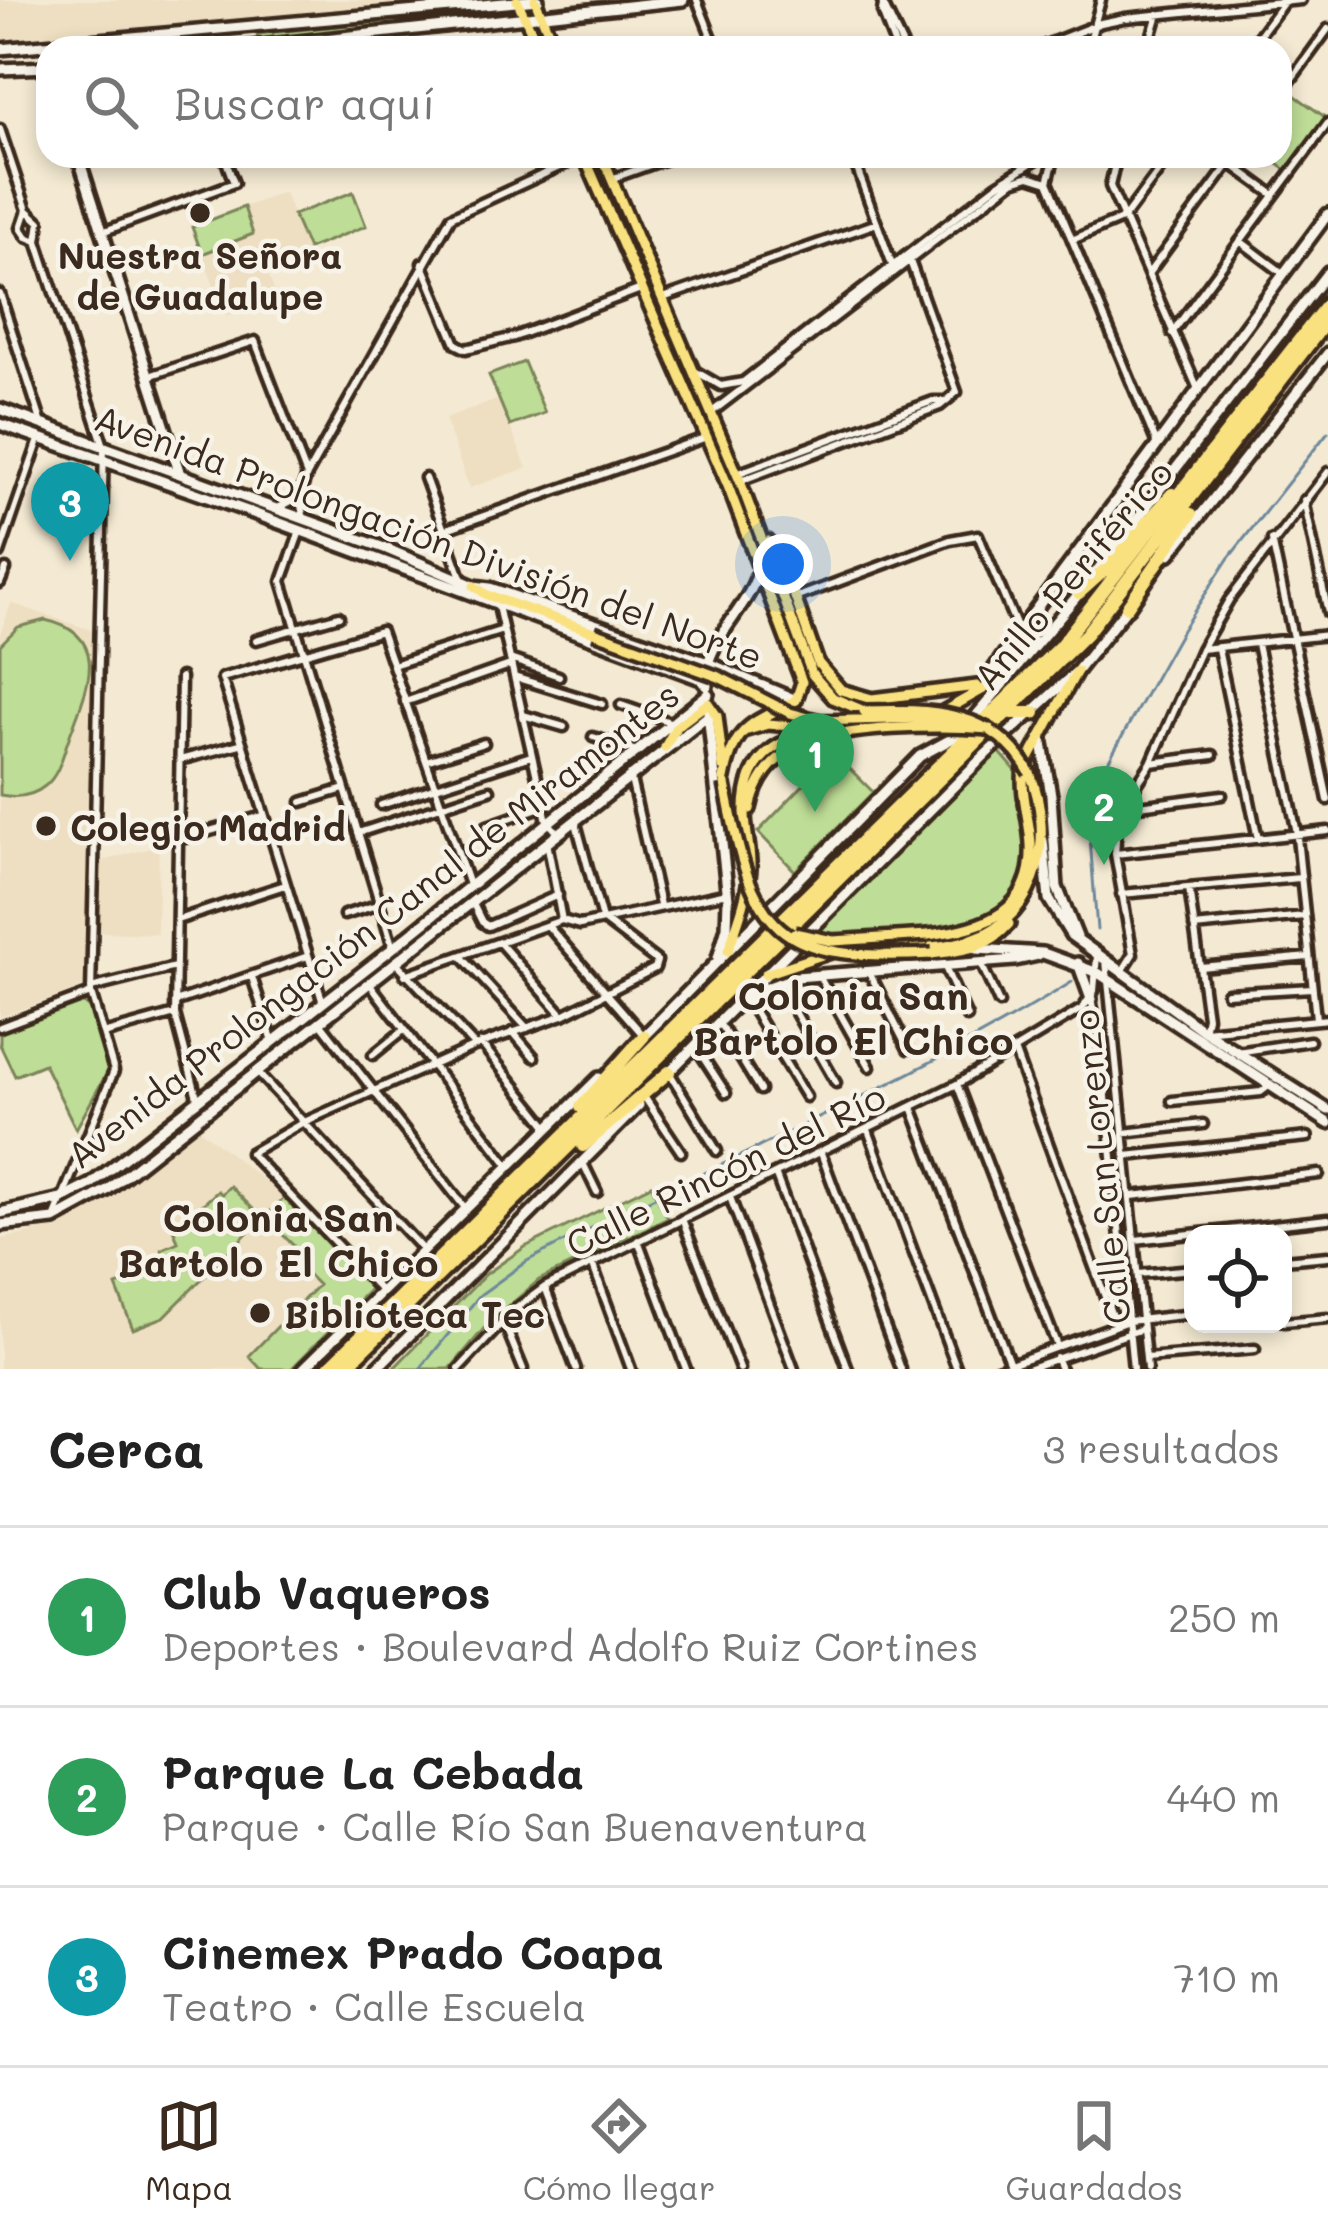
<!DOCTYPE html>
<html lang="es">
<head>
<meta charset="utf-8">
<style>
  :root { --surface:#fff; --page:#f6f6f6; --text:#222; --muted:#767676; --line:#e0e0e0; --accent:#3b2a1e }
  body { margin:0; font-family:Mali,sans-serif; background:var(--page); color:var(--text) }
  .controls { position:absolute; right:36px; bottom:36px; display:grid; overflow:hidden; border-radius:24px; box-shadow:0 6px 18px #0003 }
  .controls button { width:108px; height:108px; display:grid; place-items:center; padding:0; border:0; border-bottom:3px solid var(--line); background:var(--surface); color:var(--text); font:60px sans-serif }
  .you { position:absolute; left:783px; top:564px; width:42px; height:42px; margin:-30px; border:9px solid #fff; border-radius:50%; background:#1a73e8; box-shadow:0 0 0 18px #1a73e833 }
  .badge { display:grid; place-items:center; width:78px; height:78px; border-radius:50%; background:var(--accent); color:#fff; font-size:39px; font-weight:700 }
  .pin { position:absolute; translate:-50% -99px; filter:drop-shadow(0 3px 6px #0008) }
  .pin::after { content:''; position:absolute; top:63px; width:42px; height:36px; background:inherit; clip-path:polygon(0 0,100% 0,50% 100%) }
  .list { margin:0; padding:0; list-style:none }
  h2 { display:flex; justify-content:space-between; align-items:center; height:156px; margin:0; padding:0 48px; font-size:51px }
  h2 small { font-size:39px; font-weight:400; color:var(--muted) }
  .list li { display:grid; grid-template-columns:78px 1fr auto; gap:36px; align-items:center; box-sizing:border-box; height:180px; padding:0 48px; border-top:3px solid var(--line) }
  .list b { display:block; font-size:45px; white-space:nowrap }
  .list p { margin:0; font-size:39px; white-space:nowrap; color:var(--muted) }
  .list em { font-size:39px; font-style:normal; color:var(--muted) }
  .icon { flex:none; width:66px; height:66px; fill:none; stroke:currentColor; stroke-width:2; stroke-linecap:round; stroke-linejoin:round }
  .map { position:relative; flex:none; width:1328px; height:1369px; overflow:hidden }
  .search { position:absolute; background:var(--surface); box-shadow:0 6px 18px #0003; left:36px; right:36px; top:36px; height:132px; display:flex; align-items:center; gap:30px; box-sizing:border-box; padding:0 42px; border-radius:36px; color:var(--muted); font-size:45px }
  .sheet { height:696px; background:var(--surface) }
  nav { display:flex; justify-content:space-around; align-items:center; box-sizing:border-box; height:168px; border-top:3px solid var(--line); background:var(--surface); font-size:33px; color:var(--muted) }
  nav a { display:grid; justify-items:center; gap:6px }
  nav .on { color:var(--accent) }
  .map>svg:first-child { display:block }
  .built { fill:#eedfc2 }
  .green { fill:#bedd96; stroke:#7c845a; stroke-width:3 }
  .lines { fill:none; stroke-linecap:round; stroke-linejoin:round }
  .stream { stroke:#6e889b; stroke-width:3 }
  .street-casing { stroke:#3b2a1e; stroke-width:15 }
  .secondary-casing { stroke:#3b2a1e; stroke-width:18 }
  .primary-casing { stroke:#3b2a1e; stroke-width:18 }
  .highway-casing { stroke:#3b2a1e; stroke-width:21 }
  .street { stroke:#f7f3e8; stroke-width:6 }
  .secondary { stroke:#f7f3e8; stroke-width:9 }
  .primary { stroke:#fae180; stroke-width:9 }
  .highway { stroke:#fae180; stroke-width:12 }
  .primary-bridge-casing { stroke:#3b2a1e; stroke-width:18; stroke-linecap:butt }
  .primary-bridge { stroke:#fae180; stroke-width:9 }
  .poi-dot { fill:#3b2a1e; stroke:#f7f3e8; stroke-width:4.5 }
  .labels { text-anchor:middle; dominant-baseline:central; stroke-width:9; stroke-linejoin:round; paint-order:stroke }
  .poi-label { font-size:36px; font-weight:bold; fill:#3b2a1e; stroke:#f7f3e8; text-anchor:start }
  .street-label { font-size:36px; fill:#3b2a1e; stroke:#f7f3e8 }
  .neighbourhood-label { font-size:39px; font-weight:bold; fill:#3b2a1e; stroke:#f7f3e8 }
</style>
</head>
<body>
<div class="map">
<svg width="1328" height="1369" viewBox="0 0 1328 1369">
  <rect width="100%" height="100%" fill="#f4ead3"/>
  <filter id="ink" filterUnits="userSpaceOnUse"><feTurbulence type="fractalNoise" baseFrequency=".00833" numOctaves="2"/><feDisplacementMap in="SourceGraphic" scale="24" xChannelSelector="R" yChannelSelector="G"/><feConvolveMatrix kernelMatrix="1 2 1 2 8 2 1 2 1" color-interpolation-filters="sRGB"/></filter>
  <g filter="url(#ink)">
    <path class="built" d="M0 0H426L0 43Z
      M284 192 308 249 265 266 277 298 225 316 202 254 253 234 244 207Z
      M499 399 527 468 469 488 445 419Z
      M11 603 94 631 89 980 81 988 0 1017V634Z
      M159 846 157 934 100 932 102 861Z
      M197 1127 285 1197 372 1287 291 1369H0V1239L57 1227 94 1208Z"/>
    <path class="green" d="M509 9 511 16 258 41 257 34Z
      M1290 92 1325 117 1286 170 1267 156H1280V105Z
      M353 192 366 226 308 249 293 215Z
      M244 207 253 234 202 254 192 227Z
      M524 362 545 413 510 426 489 375Z
      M45 620C114 635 86 691 70 735 63 753 60 774 45 786 32 797 16 798 0 795V645L18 627Z
      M997 749 1017 772C1013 803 1029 834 1024 864 1015 924 955 927 907 931 875 933 846 936 814 931Z
      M834 753 873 792 795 871 758 832Z
      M81 1001 90 1009 108 1071 76 1129 44 1064 15 1076 0 1045V1032Z
      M651 1185 668 1218 539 1280 487 1325 450 1369H393L486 1274 525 1247Z
      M230 1186 262 1218 164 1317 133 1329 116 1286 141 1276 138 1267 164 1257 162 1249 178 1242 174 1230 218 1191 222 1194Z
      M285 1197 372 1287 291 1369H261L249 1356 318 1285 286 1253 293 1245 265 1217Z"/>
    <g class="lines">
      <path class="stream" d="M1097 930 1087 799 1182 630 1228 559 1328 432
        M420 1369 480 1295 527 1261C707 1166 898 1090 1072 982"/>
      <g class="street-casing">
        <path id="street" d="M697 0 716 48
          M881 0 904 48
          M883 5 882 12 896 48
          M1038 48 1101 23 1125 18 1301 0
          M1088 48 1101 0
          M1148 48 1158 14
          M1250 48 1284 2
          M1280 95 1328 29
          M0 129 27 210 40 222 37 241 104 446 91 993 114 1071 55 1216
          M1117 156 1110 186 1198 389
          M1230 163 1274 195
          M856 166 894 270
          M611 179 675 156
          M1048 182 1157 444
          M1048 182 1055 156
          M27 210 21 228 27 237 37 241
          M102 232 234 183 224 156
          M1072 240 1124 218 1170 156
          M1240 241 1284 274
          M422 263 456 344 466 349 514 337 641 289
          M1148 274 1235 156
          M0 294 42 424
          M663 298 877 223
          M1172 333 1328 123
          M695 371 721 386 743 382 997 185 1042 156
          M149 376 255 341 306 473
          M712 412 1013 181 1029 176 1048 182
          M739 473 933 401H944
          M425 478 444 530
          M740 481 940 406 957 392 910 261
          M1304 500 1328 613
          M276 509 299 497
          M304 519 299 497 307 475 451 217 583 156
          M300 531 282 581 393 948
          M1272 540 1328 800
          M0 553 40 437
          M462 580 444 530 707 437
          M0 583 6 569
          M795 598 950 540 978 535 1019 632
          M498 606 547 821 558 833
          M256 640 339 616
          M1257 644 1296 828 1316 1019
          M1201 649 1328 635
          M1218 649 1258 839
          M510 659 559 676
          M393 665 503 630
          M181 677 175 1014 198 1101
          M514 677 602 704
          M405 702 510 665
          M621 705 670 722
          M523 715 564 727
          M593 737 634 750
          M180 760 240 744
          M426 761 484 743
          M1151 763 1213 755
          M630 775 660 905
          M302 802 344 789
          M381 805 531 756
          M1124 808 1222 795
          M487 826 544 806
          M358 833 490 790
          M178 840 263 816
          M547 842 562 920
          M1115 854 1328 831
          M1189 888 1207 1017 1204 1031 1328 1019
          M1121 894 1300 878
          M472 902 482 922 488 926 558 895
          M344 915 380 904
          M177 920 285 885
          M548 926 644 1036
          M1194 927 1304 916
          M499 942 563 1015
          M461 956 527 1028
          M395 961 475 1046
          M1106 961 1147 1369
          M981 963 999 1003
          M944 965 967 1017
          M1200 967 1309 957
          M1123 970 1133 954 1115 854 1118 813 1151 763 1201 649 1229 600 1328 472
          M869 972 908 1049
          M405 975 562 920 580 925 727 893
          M819 976 870 1067
          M252 977 273 1042
          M778 982 836 1083
          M370 984 509 1166
          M91 988 175 967
          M1227 993 1312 988
          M746 998 806 1097
          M1091 999 1101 1046 1133 1369
          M175 1002 308 956
          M323 1003 222 678 381 631 469 885
          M718 1021 760 1090
          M320 1022 465 1208
          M0 1027 91 993
          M513 1032 534 1057
          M103 1034 175 1014
          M481 1043 548 1127
          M695 1045 726 1093
          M1014 1050 1115 1324
          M1237 1052 1310 1041
          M373 1055 405 1029
          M257 1072 422 1249
          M669 1072 717 1151
          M957 1084 1057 1346
          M645 1098 681 1152
          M1172 1101 1261 1092 1270 1085
          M912 1107 1010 1364
          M868 1130 957 1369
          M1123 1133 1203 1124
          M821 1153 901 1369
          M1126 1156 1308 1137
          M583 1163 597 1192
          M776 1176 848 1369
          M1132 1196 1319 1174
          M730 1197 794 1369
          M682 1219 740 1369
          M638 1240 686 1369
          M1135 1240 1328 1219
          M1283 1260 1328 1256
          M592 1263 631 1369
          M1138 1274 1193 1269
          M545 1287 576 1369
          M382 1292 250 1153 302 1123 475 1046 563 1015 655 968 657 961 602 919 576 823
          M503 1320 523 1369
          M1284 1322 1328 1318
          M1056 1357 1061 1369
          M1146 1358 1255 1349
          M459 1369 514 1310 545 1287 957 1084 1083 1008 1094 991 1097 956
          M997 1369 1128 1321 1193 1314
          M1027 1369 1142 1329"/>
      </g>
      <g class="secondary-casing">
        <path id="secondary" d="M241 48 683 0
          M0 49 538 0
          M0 69 48 67
          M78 156 180 474
          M0 409 387 549 474 586 490 588 708 663 796 700
          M0 424 253 513 701 679 707 686
          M1170 554 1328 353
          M1096 572 1328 272
          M707 667C717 629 751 604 760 566
          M995 686 993 670 1019 632 1328 214
          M708 713 728 899 727 927 718 958
          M1041 737 1051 795 1057 887 1077 937
          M1043 841 1049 899 1071 935 1204 1031 1328 1110
          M976 949 1043 953 1098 973 1328 1123
          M1078 963 1091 999
          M747 995 796 977 1015 960 1038 955
          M642 1038 920 756 957 736 970 723 1082 590
          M666 1075 986 754 1077 671 1130 604
          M0 1213 61 1199 91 1184 393 948 708 694
          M0 1225 54 1219 107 1190 708 716
          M303 1369 599 1078
          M376 1369 639 1105"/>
      </g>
      <g class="primary-casing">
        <path id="primary" d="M517 0 539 48
          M535 0 555 48
          M584 156 728 486 802 682 796 700C753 724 734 724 724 779
          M602 156 740 481 812 674 833 698 864 711
          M768 541 785 568 818 663 841 690 872 699 977 686
          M474 586 487 595 594 632
          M902 724 932 718 994 683
          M748 730 768 724 813 728
          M665 747 676 727 708 703 717 716 723 767
          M750 809C756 779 772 759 799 745
          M928 935C983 929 1034 912 1031 845 1030 819 1020 794 1024 768L1077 671
          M850 950C889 948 936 951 972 939 1042 916 1054 834 1030 773
          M728 951C737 925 748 897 750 869 751 850 745 832 745 812 744 735 809 731 867 726
          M932 954C964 950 987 949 1009 924
          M765 974 834 951"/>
      </g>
      <g class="highway-casing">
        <path id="highway" d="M1079 593 1108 567 1172 494
          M1127 607 1191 514
          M1012 713H1035
          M581 1107 644 1036
          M583 1146 669 1072
          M327 1369 1060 646 1328 303
          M344 1369 1086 634 1328 319"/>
      </g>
      <use href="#street" class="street"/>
      <use href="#secondary" class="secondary"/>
      <use href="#primary" class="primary"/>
      <use href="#highway" class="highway"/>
      <g class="primary-bridge-casing">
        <path id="primary-bridge" d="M594 632 719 677 790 713 820 721 924 718 970 727
          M864 711C929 709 995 709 1030 773
          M799 745C845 726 940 725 990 729
          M725 784C753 934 775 962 932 954
          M794 933 833 941 928 935"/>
      </g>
      <use href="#primary-bridge" class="primary-bridge"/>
    </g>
  </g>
  <g class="poi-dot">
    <circle cx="200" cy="213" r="12"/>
    <circle cx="46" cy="826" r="12"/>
    <circle cx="260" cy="1313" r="12"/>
  </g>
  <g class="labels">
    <g class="poi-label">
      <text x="200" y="254" text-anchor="middle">Nuestra Señora<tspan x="200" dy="41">de Guadalupe</tspan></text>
      <text x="70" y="826">Colegio Madrid</text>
      <text x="284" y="1313">Biblioteca Tec</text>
    </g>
    <g class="street-label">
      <text transform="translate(429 536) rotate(20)">Avenida Prolongación División del Norte</text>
      <text transform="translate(1072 574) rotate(-50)">Anillo Periférico</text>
      <text transform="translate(372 924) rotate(-38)">Avenida Prolongación Canal de Miramontes</text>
      <text transform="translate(1100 1167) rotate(-96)">Calle San Lorenzo</text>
      <text transform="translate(725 1169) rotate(-26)">Calle Rincón del Río</text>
    </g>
    <g class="neighbourhood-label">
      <text x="853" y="994">Colonia San<tspan x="853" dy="45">Bartolo El Chico</tspan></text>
      <text x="278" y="1216">Colonia San<tspan x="278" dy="45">Bartolo El Chico</tspan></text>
    </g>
  </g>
</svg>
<div class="controls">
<button><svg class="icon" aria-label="locate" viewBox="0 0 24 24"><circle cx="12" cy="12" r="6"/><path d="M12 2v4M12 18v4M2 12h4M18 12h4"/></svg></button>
</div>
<div class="you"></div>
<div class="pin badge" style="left:815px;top:812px;background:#2e9e5b">1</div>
<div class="pin badge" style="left:1104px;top:865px;background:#2e9e5b">2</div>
<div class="pin badge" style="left:70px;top:561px;background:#0f9aa8">3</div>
<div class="search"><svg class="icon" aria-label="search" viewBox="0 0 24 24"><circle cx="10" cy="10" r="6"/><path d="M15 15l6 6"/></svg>Buscar aquí</div>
</div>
<section class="sheet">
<h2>Cerca<small>3 resultados</small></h2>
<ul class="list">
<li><span class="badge" style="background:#2e9e5b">1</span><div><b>Club Vaqueros</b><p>Deportes · Boulevard Adolfo Ruiz Cortines</p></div><em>250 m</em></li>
<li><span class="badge" style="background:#2e9e5b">2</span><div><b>Parque La Cebada</b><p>Parque · Calle Río San Buenaventura</p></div><em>440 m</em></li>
<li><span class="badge" style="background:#0f9aa8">3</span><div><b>Cinemex Prado Coapa</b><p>Teatro · Calle Escuela</p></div><em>710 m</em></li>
</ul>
</section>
<nav>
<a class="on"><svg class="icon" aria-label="map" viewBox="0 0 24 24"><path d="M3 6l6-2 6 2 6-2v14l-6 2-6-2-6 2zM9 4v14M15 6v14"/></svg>Mapa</a>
<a><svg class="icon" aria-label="directions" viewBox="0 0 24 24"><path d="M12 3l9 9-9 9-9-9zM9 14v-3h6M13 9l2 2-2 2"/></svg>Cómo llegar</a>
<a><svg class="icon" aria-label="saved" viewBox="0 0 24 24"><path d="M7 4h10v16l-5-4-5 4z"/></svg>Guardados</a>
</nav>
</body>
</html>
